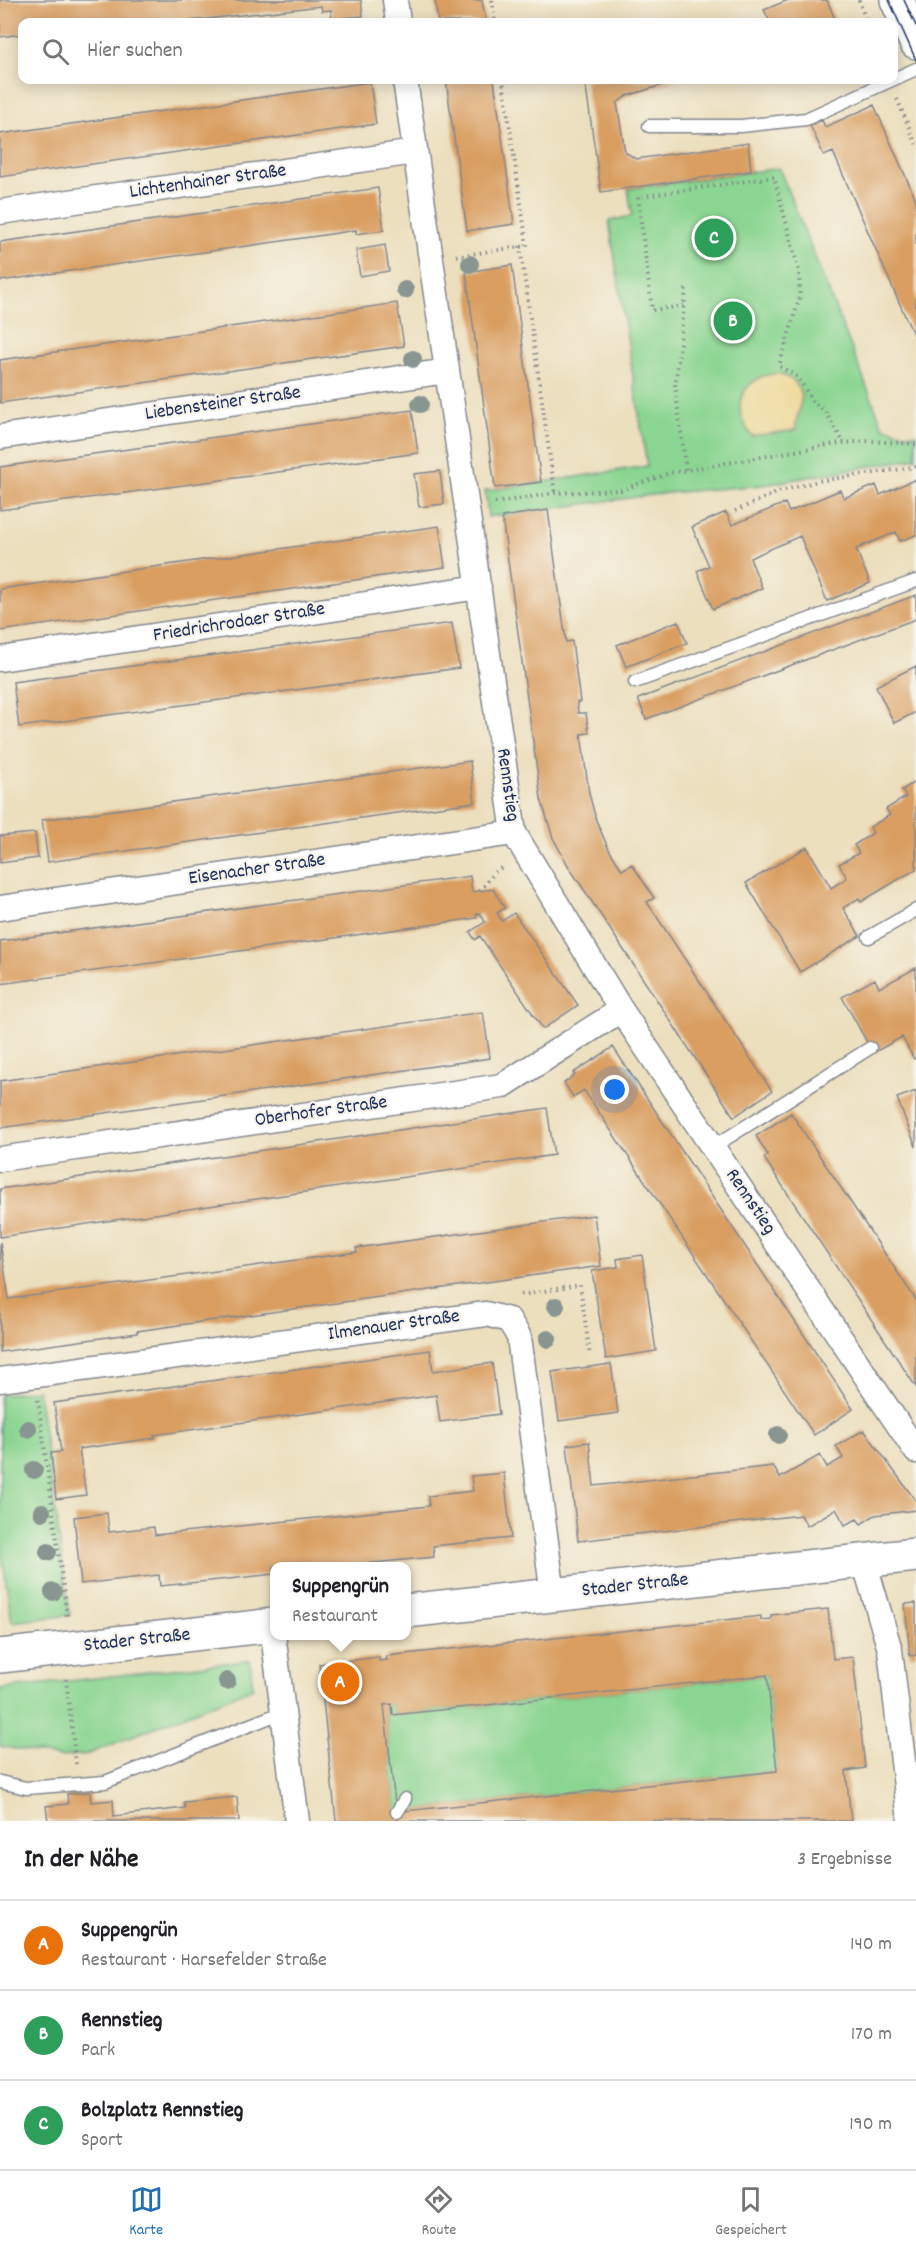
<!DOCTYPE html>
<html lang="de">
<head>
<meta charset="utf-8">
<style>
  :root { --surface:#fff; --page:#f6f6f6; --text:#202124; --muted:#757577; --line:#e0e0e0; --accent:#1f6fb2 }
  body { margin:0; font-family:Dekko,sans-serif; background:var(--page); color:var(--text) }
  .you { position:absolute; left:615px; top:1090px; width:21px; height:21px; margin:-15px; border:4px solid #fff; border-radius:50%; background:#1a73e8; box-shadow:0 0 0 9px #1a73e833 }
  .badge { display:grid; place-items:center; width:39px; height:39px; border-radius:50%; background:var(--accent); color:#fff; font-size:20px; font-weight:700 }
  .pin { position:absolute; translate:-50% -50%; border:3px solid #fff; box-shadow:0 2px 6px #0006 }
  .popup { position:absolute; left:270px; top:1562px; width:141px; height:78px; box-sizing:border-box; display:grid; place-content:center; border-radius:12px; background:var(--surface); filter:drop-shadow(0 2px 4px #0005); font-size:20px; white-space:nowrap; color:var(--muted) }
  .popup b { font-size:22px; color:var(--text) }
  .popup::after { content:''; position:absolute; left:50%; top:100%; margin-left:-12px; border:12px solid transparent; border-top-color:var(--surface) }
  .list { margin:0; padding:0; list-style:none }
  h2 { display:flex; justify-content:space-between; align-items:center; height:78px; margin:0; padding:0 24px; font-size:26px }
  h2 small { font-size:20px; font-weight:400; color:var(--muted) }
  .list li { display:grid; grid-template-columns:39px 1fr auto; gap:18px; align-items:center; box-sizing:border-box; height:90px; padding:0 24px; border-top:2px solid var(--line) }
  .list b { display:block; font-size:22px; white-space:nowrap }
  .list p { margin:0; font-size:20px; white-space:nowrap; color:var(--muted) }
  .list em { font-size:20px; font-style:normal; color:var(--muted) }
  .icon { flex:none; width:33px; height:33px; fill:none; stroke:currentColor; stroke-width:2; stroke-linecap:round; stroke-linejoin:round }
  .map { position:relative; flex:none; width:916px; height:1821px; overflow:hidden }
  .search { position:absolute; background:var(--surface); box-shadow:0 3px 15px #0003; left:18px; right:18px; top:18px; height:66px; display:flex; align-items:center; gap:15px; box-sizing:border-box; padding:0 21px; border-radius:12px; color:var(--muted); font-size:22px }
  .sheet { height:348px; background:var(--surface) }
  nav { display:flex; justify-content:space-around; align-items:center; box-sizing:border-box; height:84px; border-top:2px solid var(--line); background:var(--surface); font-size:16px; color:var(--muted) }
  nav a { display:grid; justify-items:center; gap:3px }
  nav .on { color:var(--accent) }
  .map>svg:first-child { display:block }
  .green { fill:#8ad591; stroke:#528278; stroke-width:1.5 }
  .sand { fill:#eeda9e; stroke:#84847e; stroke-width:1.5 }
  .building { fill:#d99e60; fill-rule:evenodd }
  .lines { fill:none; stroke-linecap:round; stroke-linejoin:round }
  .lane-casing { stroke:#84878e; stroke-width:15 }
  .street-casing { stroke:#84878e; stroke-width:27 }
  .secondary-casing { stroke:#84878e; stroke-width:36 }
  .path { stroke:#84878e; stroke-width:4; stroke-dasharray:1.5 4.5; stroke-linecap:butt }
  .lane { stroke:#fff; stroke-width:12 }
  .street { stroke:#fff; stroke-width:24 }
  .secondary { stroke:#fff; stroke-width:33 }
  .tram { stroke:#1b2f5e; stroke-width:1.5 }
  .tree { fill:#889590 }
  .labels { text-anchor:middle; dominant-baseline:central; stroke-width:4.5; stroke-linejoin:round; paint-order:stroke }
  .street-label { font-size:20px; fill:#1b2f5e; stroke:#f7f3e8 }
</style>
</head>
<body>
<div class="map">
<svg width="916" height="1821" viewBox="0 0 916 1821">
  <rect width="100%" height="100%" fill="#f7f3e8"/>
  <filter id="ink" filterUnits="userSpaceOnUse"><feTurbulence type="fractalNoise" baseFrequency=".0167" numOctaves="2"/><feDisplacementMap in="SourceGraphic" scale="12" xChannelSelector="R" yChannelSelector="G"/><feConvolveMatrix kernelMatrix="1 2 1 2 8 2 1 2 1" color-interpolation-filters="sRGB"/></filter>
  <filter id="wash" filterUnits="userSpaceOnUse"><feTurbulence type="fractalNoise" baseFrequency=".008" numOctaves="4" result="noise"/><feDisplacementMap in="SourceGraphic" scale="24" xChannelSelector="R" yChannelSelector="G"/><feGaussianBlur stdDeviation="1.35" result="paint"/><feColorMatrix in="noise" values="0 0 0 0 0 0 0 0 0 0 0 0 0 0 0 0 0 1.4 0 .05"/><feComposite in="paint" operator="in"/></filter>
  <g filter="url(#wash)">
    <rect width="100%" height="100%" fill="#ecdfbe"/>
    <path class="green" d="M779 168 883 427 908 434H916V458L763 485 667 493 488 517 485 491 647 466 609 221 632 216 628 189Z
      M38 1390 70 1615 12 1622 0 1542V1395Z
      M250 1660 253 1688 88 1754 61 1757 0 1746V1689Z
      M767 1675 777 1771 396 1812 384 1705 392 1704 393 1715Z"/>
    <path class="sand" d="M779 373 794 381 802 395 795 430 752 436C736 415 734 393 759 378 764 375 773 374 779 373Z"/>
    <g id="blocks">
      <path class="building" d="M0 0H361L363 16 332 19 331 10 322 11 321 6 180 22H151L150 19 122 22H22V34L0 37Z
        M435 0H482L486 22H438Z
        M788 0H827L836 22H770L764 10Z
        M446 80H494L514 224 467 231Z
        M588 80H678L627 96 617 103 625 152 636 159 748 143 751 171 601 192 585 81Z
        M370 82 376 124 0 177V134Z
        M874 105 916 200V341L833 152 824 156 810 125 822 120 825 127Z
        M378 188 384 230 356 234V230L331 234 0 281V242Z
        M385 245 389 271 360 276 356 250Z
        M512 265 541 482 495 488 466 272Z
        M397 303 404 346 0 403V360Z
        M412 410 418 453 0 510V467Z
        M440 471 444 504 419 507 414 474Z
        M916 479V535L900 541 896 532 856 549 870 583 827 601 800 536 750 558 762 588 713 609 697 571 709 566 692 527 726 512 732 525 785 503 789 512 840 490 844 498 876 485 880 495Z
        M548 510 566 642 572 641 580 702H577L578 713H586L589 733 581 734 589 793 596 820 608 848 622 870 632 864 654 898 647 902 772 1091 734 1117 569 867 553 838 541 799 502 517Z
        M439 526 445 567 0 631V589Z
        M916 595V619L646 719 638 699Z
        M678 621 687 643 626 667 617 645Z
        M452 623 459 668 19 727 13 682Z
        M916 666V712L894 723 876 686Z
        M470 761 475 802 48 862 42 820Z
        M916 781V869L861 902 859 898 843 908 860 936 800 972 746 883 807 847 831 888 847 878 839 864 859 853 854 845 873 833 870 827 890 815 886 809 906 797 902 790Z
        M35 833 38 858 0 863V836Z
        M470 876 472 892 493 889 505 908 497 913 502 921 514 913 578 1005 543 1029 480 936 475 940 470 932 485 922 480 913 476 915 477 918 443 923 0 984V941Z
        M916 968V1058L914 1059 902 1037 873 1053 842 997 875 979 879 988Z
        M483 1012 490 1058 0 1128V1081Z
        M613 1047 853 1409 814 1435 584 1090 573 1097 564 1083 575 1075 573 1073Z
        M916 1091V1147L897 1098Z
        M547 1108 554 1155 0 1237V1189Z
        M791 1113 916 1300V1387L764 1158 768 1155 756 1136Z
        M594 1215 601 1266 137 1331V1333L0 1352V1242L9 1299 357 1252 356 1248Z
        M642 1255 656 1351 606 1359 592 1271 618 1267 617 1259Z
        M430 1350 433 1371 492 1363 499 1414 440 1422 436 1395 154 1435 155 1438 79 1449 86 1495 56 1499 51 1453 61 1452 54 1403Z
        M611 1364 618 1413 559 1421 552 1372Z
        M864 1430 916 1501V1510L875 1515 861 1524 857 1519 845 1525 836 1509 807 1526 801 1515 578 1541 567 1445 589 1442 594 1486 773 1466 780 1478 820 1455 827 1467 843 1458 836 1446Z
        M504 1473 511 1538 433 1546 434 1557 341 1566H274V1574L229 1579 160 1586 159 1575 81 1584 74 1517 107 1513 109 1532 154 1527 155 1535 429 1506 428 1496 473 1491 471 1476Z
        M916 1603V1655L910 1656 905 1604Z
        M828 1609 833 1659 853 1657 859 1712 865 1768 846 1771 851 1821H336L319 1664 379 1657V1661L387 1660 386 1656 761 1616V1620L771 1619V1615ZM767 1675 777 1771 396 1812 384 1705 392 1704 393 1715Z
        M90 1792 91 1802 113 1800 114 1816 185 1808 184 1802 237 1797 239 1821H48L46 1806 68 1804 67 1794Z"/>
    </g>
  </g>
  <g filter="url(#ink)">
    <use href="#blocks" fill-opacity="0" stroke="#84878e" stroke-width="1.5"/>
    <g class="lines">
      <g class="lane-casing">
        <path id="lane" d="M649 126H741L806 119 916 69
          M635 682 916 581
          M869 937 916 910
          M713 1147 870 1048
          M0 1782 26 1788 105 1782 283 1712
          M397 1812 405 1799"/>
      </g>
      <g class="street-casing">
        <path id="street" d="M395 0 398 22
          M405 80 514 833 621 1010 916 1451
          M0 212 415 152
          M0 437 447 371
          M0 659 479 587
          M0 908 514 833
          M0 1159 502 1086 621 1010
          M0 1380 486 1314 509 1320 519 1337 553 1595
          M864 1561 890 1650 910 1821
          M272 1626 297 1821"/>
      </g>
      <g class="secondary-casing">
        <path id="secondary" d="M897 0 916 42
          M406 1611 916 1555
          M0 1656 274 1625"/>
      </g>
      <path class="path" d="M492 0 495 22
        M859 0 866 22
        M897 99 916 144
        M520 246 555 493
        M456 256 527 246 503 80
        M686 289 675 387 686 470
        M684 306 652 310 638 197 774 177 799 271 800 297 779 366 798 377 812 401 824 410 844 443
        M495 503 555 493 621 490 670 473 841 443 871 441 916 444
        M735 511 781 491 818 481 916 467
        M480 891 495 872 502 867
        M521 1295 580 1285 590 1356
        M38 1400 67 1616
        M66 1679 76 1764"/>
      <use href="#lane" class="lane"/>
      <use href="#street" class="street"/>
      <use href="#secondary" class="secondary"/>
      <path class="tram" d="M889 0 916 60
        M904 0 916 26"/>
    </g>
    <g class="tree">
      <circle cx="470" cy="264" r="9"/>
      <circle cx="405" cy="290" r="9"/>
      <circle cx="413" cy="359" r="9"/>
      <circle cx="420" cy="404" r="9"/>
      <circle cx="556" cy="1306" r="9"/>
      <circle cx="548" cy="1339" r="9"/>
      <circle cx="28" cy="1429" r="9"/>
      <circle cx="778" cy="1435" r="9"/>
      <circle cx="34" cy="1470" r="9"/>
      <circle cx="42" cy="1512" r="9"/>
      <circle cx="48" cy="1552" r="9"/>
      <circle cx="53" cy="1592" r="9"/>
      <circle cx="227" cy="1681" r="9"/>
    </g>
  </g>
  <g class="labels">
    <g class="street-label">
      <text transform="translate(208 182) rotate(-8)">Lichtenhainer Straße</text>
      <text transform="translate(223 404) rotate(-8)">Liebensteiner Straße</text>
      <text transform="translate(239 623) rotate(-9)">Friedrichrodaer Straße</text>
      <text transform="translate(507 785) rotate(82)">Rennstieg</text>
      <text transform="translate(257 870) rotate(-8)">Eisenacher Straße</text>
      <text transform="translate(321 1112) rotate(-8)">Oberhofer Straße</text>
      <text transform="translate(750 1202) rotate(56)">Rennstieg</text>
      <text transform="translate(394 1326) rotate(-8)">Ilmenauer Straße</text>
      <text transform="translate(635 1586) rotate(-6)">Stader Straße</text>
      <text transform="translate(137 1641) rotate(-6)">Stader Straße</text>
    </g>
  </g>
</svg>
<div class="you"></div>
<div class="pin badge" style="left:340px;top:1682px;background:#e8710a">A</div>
<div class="popup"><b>Suppengrün</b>Restaurant</div>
<div class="pin badge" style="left:733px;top:321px;background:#2e9e5b">B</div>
<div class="pin badge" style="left:714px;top:238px;background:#2e9e5b">C</div>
<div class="search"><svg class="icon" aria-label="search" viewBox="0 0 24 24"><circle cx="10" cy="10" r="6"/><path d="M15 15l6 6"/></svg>Hier suchen</div>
</div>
<section class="sheet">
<h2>In der Nähe<small>3 Ergebnisse</small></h2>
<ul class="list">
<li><span class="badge" style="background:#e8710a">A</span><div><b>Suppengrün</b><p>Restaurant · Harsefelder Straße</p></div><em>140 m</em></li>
<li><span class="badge" style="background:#2e9e5b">B</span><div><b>Rennstieg</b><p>Park</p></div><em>170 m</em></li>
<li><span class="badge" style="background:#2e9e5b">C</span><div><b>Bolzplatz Rennstieg</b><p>Sport</p></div><em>190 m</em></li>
</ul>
</section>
<nav>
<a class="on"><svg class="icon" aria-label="map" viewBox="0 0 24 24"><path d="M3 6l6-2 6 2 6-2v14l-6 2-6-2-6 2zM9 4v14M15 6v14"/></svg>Karte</a>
<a><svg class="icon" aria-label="directions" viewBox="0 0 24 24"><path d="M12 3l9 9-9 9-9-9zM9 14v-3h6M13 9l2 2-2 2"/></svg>Route</a>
<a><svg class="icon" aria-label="saved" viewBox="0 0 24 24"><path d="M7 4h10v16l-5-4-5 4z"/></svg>Gespeichert</a>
</nav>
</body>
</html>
